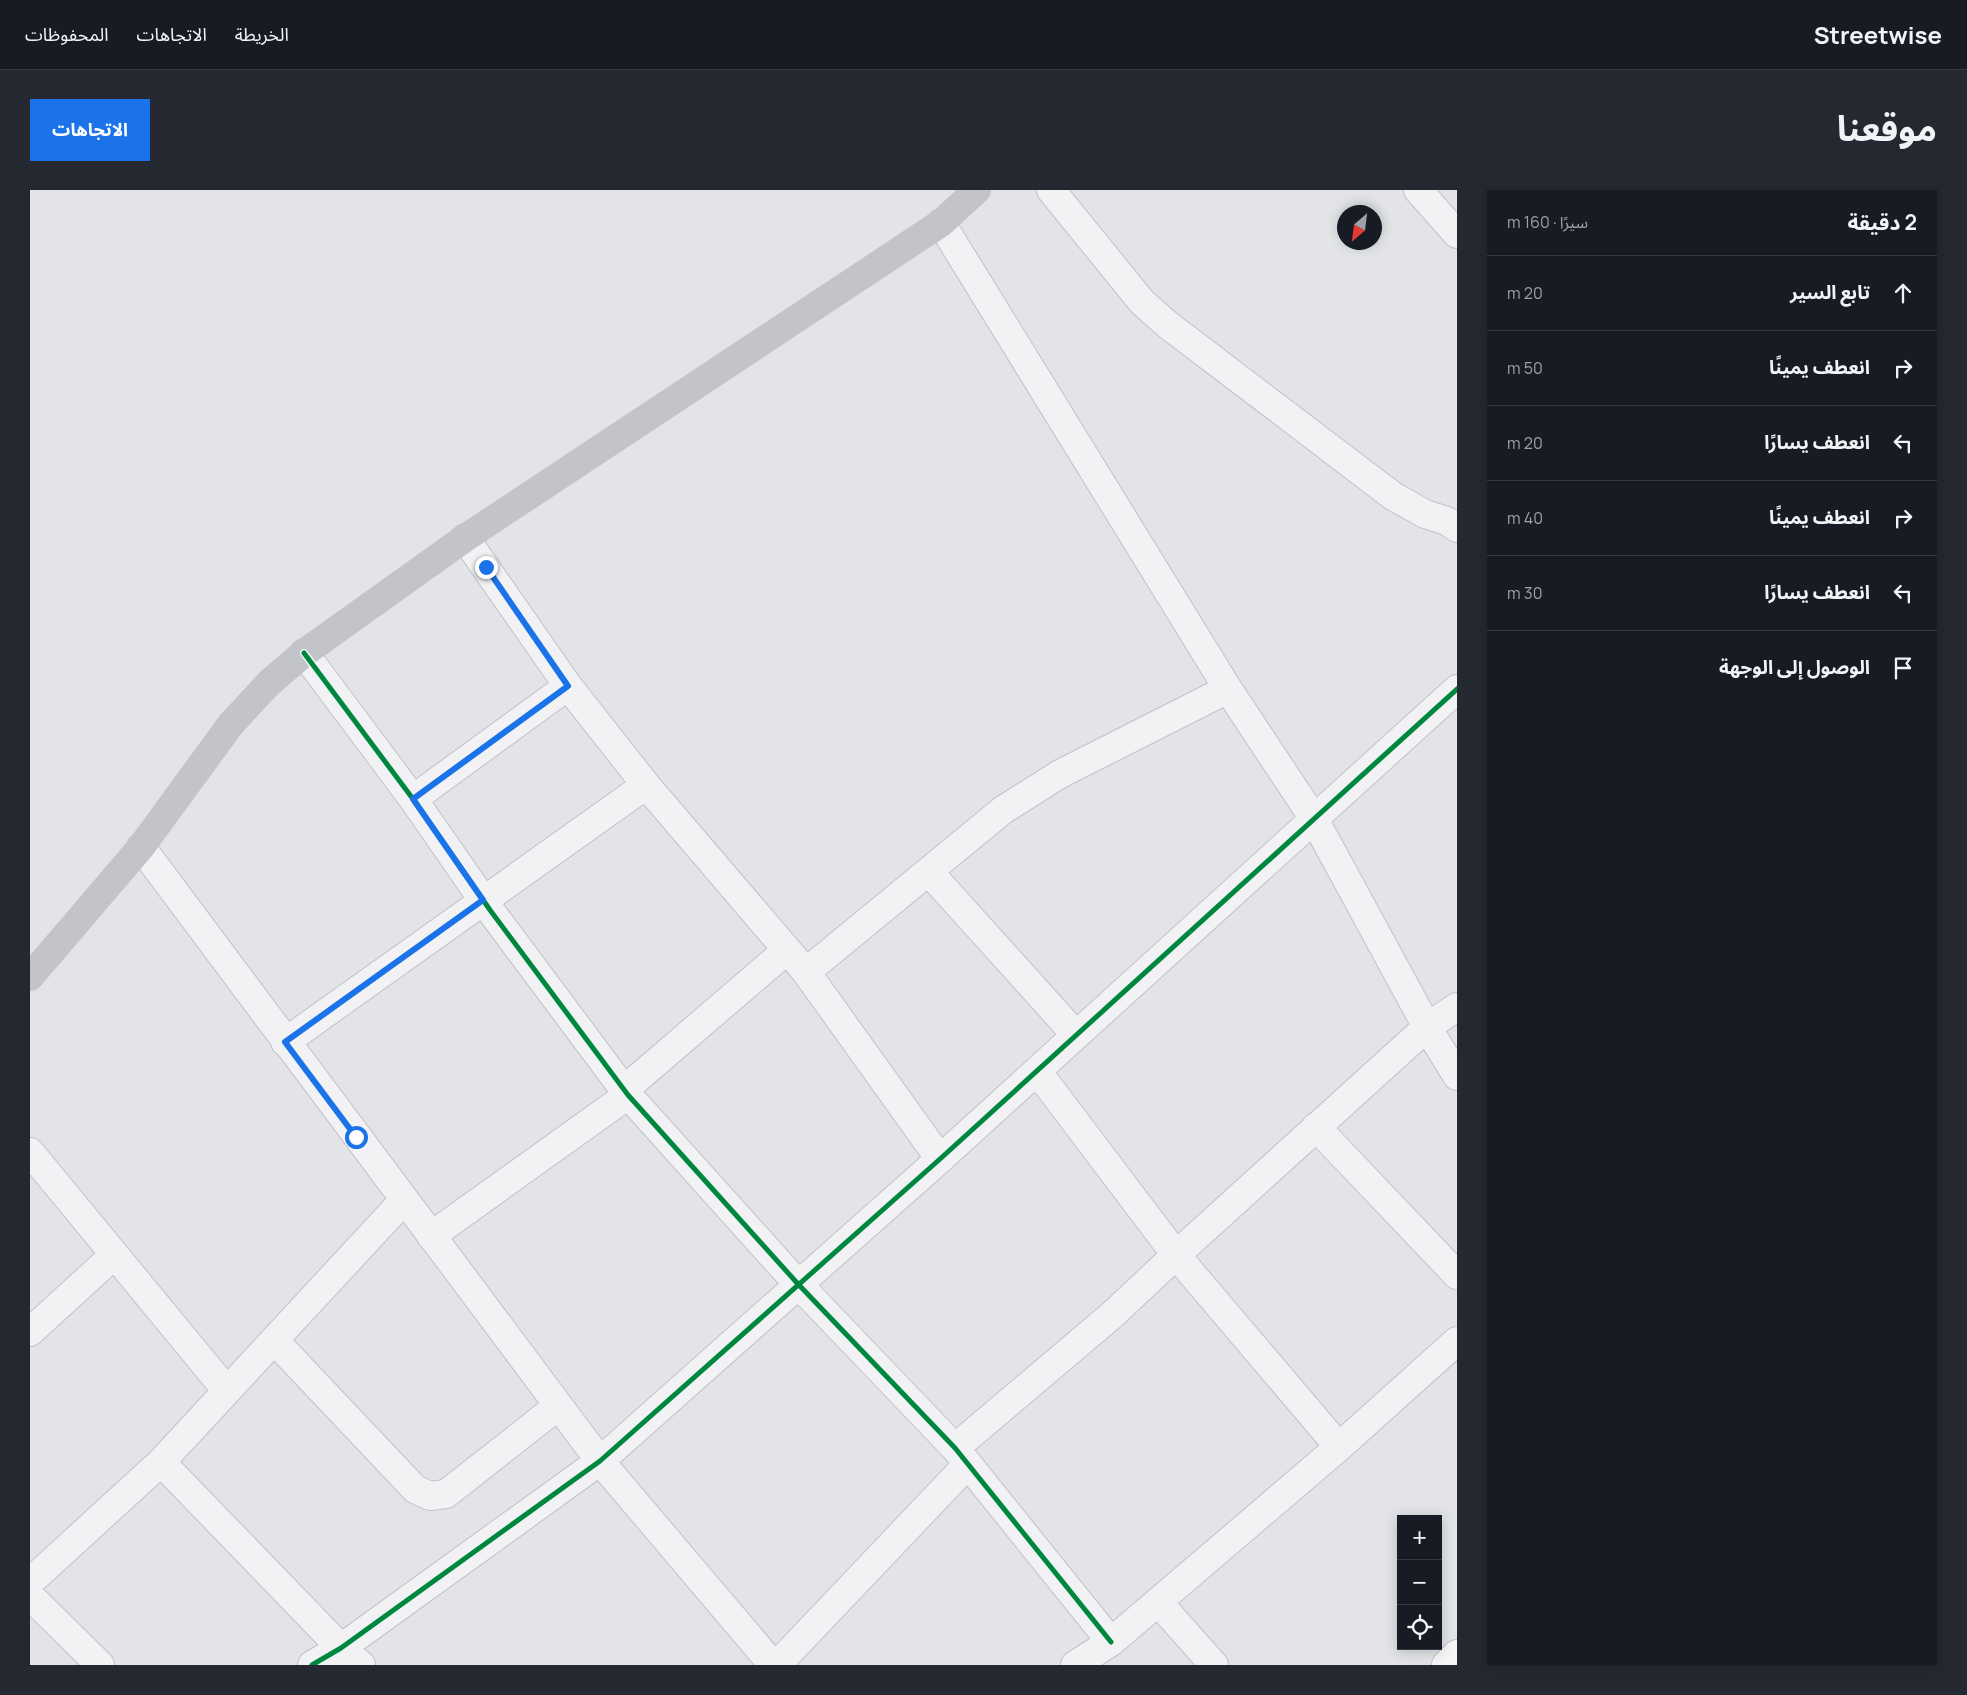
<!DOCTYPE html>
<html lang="ar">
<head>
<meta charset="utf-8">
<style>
  :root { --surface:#171b24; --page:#242831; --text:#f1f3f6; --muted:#9ea1a6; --line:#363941; --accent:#1a73e8 }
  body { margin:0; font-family:Manrope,"Noto Sans Arabic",sans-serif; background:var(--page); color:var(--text); direction:rtl }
  .controls { position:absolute; right:15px; bottom:15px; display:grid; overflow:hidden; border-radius:0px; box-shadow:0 2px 12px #0003 }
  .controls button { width:45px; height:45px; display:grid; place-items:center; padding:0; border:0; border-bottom:1px solid var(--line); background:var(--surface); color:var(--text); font:25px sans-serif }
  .compass { position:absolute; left:1307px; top:15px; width:45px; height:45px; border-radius:50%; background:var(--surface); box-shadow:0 2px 12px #0003; rotate:208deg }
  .stop { position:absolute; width:15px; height:15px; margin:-11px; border:4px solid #1a73e8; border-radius:50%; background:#fff }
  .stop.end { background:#1a73e8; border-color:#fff; box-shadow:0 1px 5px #0008 }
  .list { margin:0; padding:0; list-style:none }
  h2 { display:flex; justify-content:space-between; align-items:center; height:65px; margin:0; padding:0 20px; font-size:21px }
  h2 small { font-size:16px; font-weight:400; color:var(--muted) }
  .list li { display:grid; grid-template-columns:32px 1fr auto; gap:15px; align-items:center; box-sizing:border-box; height:75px; padding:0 20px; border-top:1px solid var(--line) }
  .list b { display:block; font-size:19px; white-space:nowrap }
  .list em { font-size:16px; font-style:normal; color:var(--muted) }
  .icon { flex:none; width:28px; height:28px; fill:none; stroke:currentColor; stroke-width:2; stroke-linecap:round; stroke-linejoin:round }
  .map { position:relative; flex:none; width:1427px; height:1475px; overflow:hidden; direction:ltr; border-radius:0px }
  header { display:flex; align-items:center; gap:30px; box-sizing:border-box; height:70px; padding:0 25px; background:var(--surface); border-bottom:1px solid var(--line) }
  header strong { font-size:24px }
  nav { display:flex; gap:28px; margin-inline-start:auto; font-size:18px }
  .intro { display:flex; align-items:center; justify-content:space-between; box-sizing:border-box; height:120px; padding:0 30px }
  h1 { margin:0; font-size:35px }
  .button { padding:12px 22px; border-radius:0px; background:var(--accent); color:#fff; font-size:18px; font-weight:700 }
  main { display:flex; gap:30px; padding:0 30px }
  aside { flex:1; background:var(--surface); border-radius:0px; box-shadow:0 2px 12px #0003 }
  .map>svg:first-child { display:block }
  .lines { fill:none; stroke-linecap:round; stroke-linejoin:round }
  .street-casing { stroke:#c0c2c6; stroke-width:30 }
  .primary-casing { stroke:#bec1c6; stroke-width:30 }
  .street { stroke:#f2f2f4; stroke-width:28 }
  .secondary { stroke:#c3c4ca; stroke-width:28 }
  .primary { stroke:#f6f6f7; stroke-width:28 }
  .cycleway-casing { stroke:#eff2f7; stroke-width:8 }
  .cycleway { stroke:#00873e; stroke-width:5 }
  .route { stroke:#1a73e8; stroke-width:6 }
</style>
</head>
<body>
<header>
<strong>Streetwise</strong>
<nav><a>الخريطة</a><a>الاتجاهات</a><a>المحفوظات</a></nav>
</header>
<div class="intro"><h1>موقعنا</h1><a class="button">الاتجاهات</a></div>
<main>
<aside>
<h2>2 دقيقة<small>سيرًا · 160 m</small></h2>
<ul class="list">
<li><svg class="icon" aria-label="ahead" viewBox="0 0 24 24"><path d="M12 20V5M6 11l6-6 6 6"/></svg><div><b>تابع السير</b></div><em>20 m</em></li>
<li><svg class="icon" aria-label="right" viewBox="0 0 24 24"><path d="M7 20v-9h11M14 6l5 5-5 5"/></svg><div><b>انعطف يمينًا</b></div><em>50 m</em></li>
<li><svg class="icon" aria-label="left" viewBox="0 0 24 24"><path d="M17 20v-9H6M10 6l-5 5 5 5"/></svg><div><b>انعطف يسارًا</b></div><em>20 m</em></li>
<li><svg class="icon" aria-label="right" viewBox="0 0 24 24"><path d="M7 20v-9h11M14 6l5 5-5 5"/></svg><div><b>انعطف يمينًا</b></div><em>40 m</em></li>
<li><svg class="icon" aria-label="left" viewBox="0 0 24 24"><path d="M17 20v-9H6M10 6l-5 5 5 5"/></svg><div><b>انعطف يسارًا</b></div><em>30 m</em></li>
<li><svg class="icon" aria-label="arrive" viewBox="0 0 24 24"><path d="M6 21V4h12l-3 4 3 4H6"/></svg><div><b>الوصول إلى الوجهة</b></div></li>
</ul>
</aside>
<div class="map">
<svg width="1427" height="1475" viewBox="0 0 1427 1475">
  <rect width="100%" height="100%" fill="#e2e4e8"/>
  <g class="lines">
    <g class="street-casing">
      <path id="street" d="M1021 0 1112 112 1138 135 1363 306 1395 324 1417 331 1427 338
        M1388 0 1427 44
        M911 33 1198 499 1284 629 1397 837 1427 886
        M435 348 538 496 616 595 776 782 910 969
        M274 463 383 609 460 720 598 905 768 1094 925 1258 1081 1452
        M383 609 538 496
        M111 657 570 1271 743 1475
        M899 682 1046 845
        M776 782 973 620 1030 584 1198 499
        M255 852 616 595
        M1007 881 1146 1065 1309 1257
        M594 900 757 760
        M1286 937 1427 1085
        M0 962 197 1201
        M401 1046 598 905
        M0 1142 83 1066
        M244 1150 385 1299 400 1306 416 1304 528 1216
        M925 1258 1082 1125 1146 1065 1397 837 1427 817
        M131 1272 311 1458 331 1475
        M0 1392 131 1272 374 1010
        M0 1406 70 1475
        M1128 1412 1184 1475
        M282 1475 311 1458 570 1271 910 969 1427 499
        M747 1475 938 1274
        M1045 1475 1081 1452 1309 1257 1427 1151"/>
    </g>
    <g class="primary-casing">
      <path id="primary" d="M1416 1475 1427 1464"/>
    </g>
    <use href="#street" class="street"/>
    <path class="secondary" d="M0 787 111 657 201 534 239 493 274 463 435 348 911 33 947 0"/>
    <use href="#primary" class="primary"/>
    <g class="cycleway-casing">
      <path id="cycleway" d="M274 463 383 609 460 720 598 905 768 1094 925 1258 1081 1452
        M282 1475 311 1458 570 1271 910 969 1427 499"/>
    </g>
    <use href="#cycleway" class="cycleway"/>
  </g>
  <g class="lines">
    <path class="route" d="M326 947 255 852 453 710 383 609 538 496 456 377"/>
  </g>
</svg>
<div class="controls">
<button>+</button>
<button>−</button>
<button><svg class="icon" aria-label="locate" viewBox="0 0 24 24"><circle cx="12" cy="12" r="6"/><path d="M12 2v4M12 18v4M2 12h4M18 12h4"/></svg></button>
</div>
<svg class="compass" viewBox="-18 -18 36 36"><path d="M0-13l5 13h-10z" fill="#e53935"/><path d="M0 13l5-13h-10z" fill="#9ea1a6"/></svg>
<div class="stop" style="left:326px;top:947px"></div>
<div class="stop end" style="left:456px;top:377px"></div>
</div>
</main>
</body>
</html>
